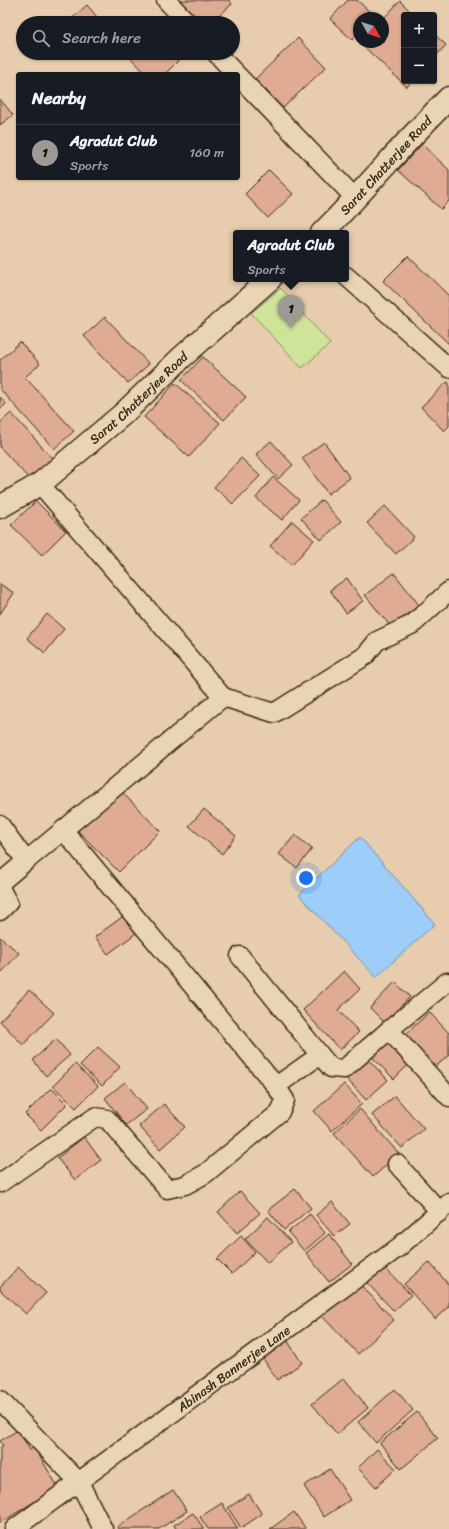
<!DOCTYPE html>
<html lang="en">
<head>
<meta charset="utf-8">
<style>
  :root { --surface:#171b24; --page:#242831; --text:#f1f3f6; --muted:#9ea1a6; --line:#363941; --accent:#9f9995 }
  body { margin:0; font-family:Sriracha,sans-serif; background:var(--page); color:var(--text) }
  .controls { position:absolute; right:12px; top:12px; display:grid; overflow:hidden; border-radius:4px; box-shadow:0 1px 3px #0004 }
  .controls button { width:36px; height:36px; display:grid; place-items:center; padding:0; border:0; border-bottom:1px solid var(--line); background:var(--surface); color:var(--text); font:20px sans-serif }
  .compass { position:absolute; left:353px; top:12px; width:36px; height:36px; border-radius:50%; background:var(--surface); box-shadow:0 1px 3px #0004; rotate:129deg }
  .you { position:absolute; left:306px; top:878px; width:14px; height:14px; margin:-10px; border:3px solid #fff; border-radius:50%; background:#1a73e8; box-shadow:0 0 0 6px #1a73e833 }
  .badge { display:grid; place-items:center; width:26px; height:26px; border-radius:50%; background:var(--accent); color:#111; font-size:13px; font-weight:700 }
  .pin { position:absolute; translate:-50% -33px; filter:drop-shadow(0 1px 2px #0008) }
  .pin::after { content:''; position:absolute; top:21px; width:14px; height:12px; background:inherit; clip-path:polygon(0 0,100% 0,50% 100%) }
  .popup { position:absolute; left:233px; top:230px; width:116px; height:52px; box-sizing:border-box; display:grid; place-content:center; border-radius:4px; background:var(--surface); filter:drop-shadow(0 1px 3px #0005); font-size:13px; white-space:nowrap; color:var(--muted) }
  .popup b { font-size:15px; color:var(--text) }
  .popup::after { content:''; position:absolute; left:50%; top:100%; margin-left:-8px; border:8px solid transparent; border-top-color:var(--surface) }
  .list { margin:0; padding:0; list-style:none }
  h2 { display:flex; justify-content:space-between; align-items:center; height:52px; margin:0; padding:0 16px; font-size:17px }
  h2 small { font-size:13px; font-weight:400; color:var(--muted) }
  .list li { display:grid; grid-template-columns:26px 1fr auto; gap:12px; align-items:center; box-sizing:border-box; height:56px; padding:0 16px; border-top:1px solid var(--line) }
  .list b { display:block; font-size:15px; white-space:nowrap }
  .list p { margin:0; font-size:13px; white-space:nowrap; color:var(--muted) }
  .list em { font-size:13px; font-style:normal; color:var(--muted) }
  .icon { flex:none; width:22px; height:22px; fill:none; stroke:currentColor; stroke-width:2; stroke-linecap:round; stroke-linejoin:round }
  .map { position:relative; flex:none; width:449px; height:1529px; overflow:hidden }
  .search { position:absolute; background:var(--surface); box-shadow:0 1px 3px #0004; left:16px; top:16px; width:224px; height:44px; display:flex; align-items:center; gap:10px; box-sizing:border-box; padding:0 14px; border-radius:22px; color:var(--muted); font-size:15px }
  .panel { position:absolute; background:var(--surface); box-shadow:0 1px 3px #0004; left:16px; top:72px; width:224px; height:108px; border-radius:4px }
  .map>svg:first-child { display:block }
  .green { fill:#cfe498; stroke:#85875b }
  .water { fill:#9dcdf9; stroke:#768ca1 }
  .building { fill:#dfab93; stroke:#3b2a1e }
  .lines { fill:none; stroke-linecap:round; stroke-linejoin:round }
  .minor-casing { stroke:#3b2a1e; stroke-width:21 }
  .tertiary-casing { stroke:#3b2a1e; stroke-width:25 }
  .minor { stroke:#e9d5b3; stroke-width:18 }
  .tertiary { stroke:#e9d5b3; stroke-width:22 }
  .labels { text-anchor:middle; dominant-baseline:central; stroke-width:3; stroke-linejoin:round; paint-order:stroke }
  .street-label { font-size:13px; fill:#3b2a1e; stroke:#e9d5b3 }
</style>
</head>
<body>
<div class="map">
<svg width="449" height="1529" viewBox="0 0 449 1529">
  <rect width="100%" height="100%" fill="#e7cdad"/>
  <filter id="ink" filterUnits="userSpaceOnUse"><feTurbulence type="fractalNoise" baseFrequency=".025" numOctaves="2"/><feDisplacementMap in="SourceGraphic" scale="8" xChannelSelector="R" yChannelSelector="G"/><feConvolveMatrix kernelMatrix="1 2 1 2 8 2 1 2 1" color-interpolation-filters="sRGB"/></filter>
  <g filter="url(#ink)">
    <path class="green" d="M281 288 330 344 302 368 251 313Z"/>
    <path class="water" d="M360 837 435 924 376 977 299 895Z"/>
    <path class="building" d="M179 0H229L232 4 211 23H198Z
      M348 0H357L374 16 372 18H359V32L352 40 330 19Z
      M400 1 414 15H404V81H412L407 87 360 43 383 42V19Z
      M87 5 102 23H67Z
      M434 34 446 45 434 58Z
      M298 38 326 67 283 108 255 79Z
      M132 53H171L178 61 165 74H146L129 56Z
      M0 99 13 115 0 125Z
      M422 144 449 170V201L441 209 398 170Z
      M269 170 293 194 268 218 245 194Z
      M408 256 449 296V344L383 281Z
      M105 317 149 364 128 383 84 336Z
      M20 342 40 364 25 377 74 431 54 449 0 389V360Z
      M203 357 246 397 224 420 181 380Z
      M447 382 449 383V426L444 431 421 407Z
      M175 383 220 423 189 457 144 417Z
      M0 397 6 404 0 409Z
      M11 413 54 460 31 481 0 447V423Z
      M271 441 293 465 278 479 256 454Z
      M324 442 350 478 328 494 302 458Z
      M241 458 260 476 233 504 214 487Z
      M273 477 299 500 282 520 256 498Z
      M322 500 341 522 321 540 301 518Z
      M36 501 66 531 42 555 11 525Z
      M385 506 414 537 396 554 367 523Z
      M292 521 314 540 292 565 270 546Z
      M394 573 419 605 391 627 365 595Z
      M347 578 363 601 346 613 330 590Z
      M0 584 14 593 0 614Z
      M47 614 64 629 45 653 27 638Z
      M119 789 160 831 119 872 78 831Z
      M204 809 236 836 222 854 189 826Z
      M295 835 312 849 297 868 279 854Z
      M126 914 139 931 108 954 95 937Z
      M0 937 19 953 2 972 0 971Z
      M344 971 360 989 338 1010 359 1032 340 1050 303 1010Z
      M395 982 410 997 384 1022 370 1008Z
      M29 990 54 1013 23 1045 0 1021Z
      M429 1012 449 1033V1055L434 1068 404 1036Z
      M56 1039 70 1055 46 1076 33 1060Z
      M386 1040 410 1063 394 1079 371 1056Z
      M98 1047 120 1067 102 1086 80 1065Z
      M363 1054 388 1080 366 1100 342 1074Z
      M75 1064 98 1086 76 1108 53 1086Z
      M125 1082 147 1109 126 1125 105 1098Z
      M344 1084 362 1104 332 1131 314 1111Z
      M51 1088 67 1104 41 1130 25 1114Z
      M395 1096 424 1129 402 1148 372 1115Z
      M164 1104 185 1127 160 1149 139 1126Z
      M360 1109 399 1154 373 1177 334 1133Z
      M84 1137 101 1160 75 1180 57 1158Z
      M295 1189 311 1208 284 1230 268 1210Z
      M240 1191 260 1213 237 1233 218 1212Z
      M332 1202 350 1224 334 1236 316 1215Z
      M310 1214 325 1233 304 1251 288 1232Z
      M268 1217 291 1242 268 1263 245 1239Z
      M329 1234 352 1264 329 1282 306 1253Z
      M241 1236 255 1252 232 1274 217 1259Z
      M429 1262 449 1285V1306L435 1319 404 1284Z
      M18 1267 46 1293 26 1314 0 1290V1287Z
      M384 1267 411 1295 394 1311 367 1283Z
      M357 1281 394 1320 358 1354 321 1315Z
      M287 1340 302 1363 277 1380 262 1357Z
      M344 1378 368 1408 337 1434 312 1404Z
      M395 1389 413 1410 376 1443 358 1422Z
      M417 1412 438 1438 401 1469 380 1443Z
      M18 1430 30 1450 34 1447 58 1487 0 1523V1448L3 1446 0 1441Z
      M377 1449 396 1469 376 1487 358 1468Z
      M330 1469 350 1500 324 1517 304 1486Z
      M173 1490 187 1511 159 1529H118L117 1527Z
      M249 1494 262 1514 241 1528 228 1508Z
      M222 1503 238 1529H208L200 1517Z
      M294 1512 306 1529H270Z
      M193 1513 204 1529H176L174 1525Z"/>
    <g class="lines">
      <g class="minor-casing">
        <g id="minor">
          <path d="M166 0 188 23"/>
          <path d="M216 53 236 74"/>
          <path d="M238 76 356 199"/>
          <path d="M346 276 449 368"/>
          <path d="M223 697 274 713 365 656 377 641 413 624 449 591"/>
          <path d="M0 825 26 861 0 883"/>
          <path d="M26 861 223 697 40 484"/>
          <path d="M0 888 8 903 0 911"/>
          <path d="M240 956 320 1055"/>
          <path d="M389 1030 447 982"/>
          <path d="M276 1086 320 1055 331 1068 344 1069 389 1030 449 1097"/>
          <path d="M397 1164 440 1212"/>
          <path d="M0 1183 95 1117 107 1119 167 1189 185 1185 205 1174 280 1112 285 1100 276 1086 63 830"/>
          <path d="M0 1400 79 1482 103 1529"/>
          <path id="s1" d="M14 1529 399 1247 449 1203"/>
        </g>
      </g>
      <g class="tertiary-casing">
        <g id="tertiary">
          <path id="s2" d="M322 233C366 189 405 141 449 98"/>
          <path id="s3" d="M0 507 40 484 123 414 181 358 270 279"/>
        </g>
      </g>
      <use href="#minor" class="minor"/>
      <use href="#tertiary" class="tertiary"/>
    </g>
  </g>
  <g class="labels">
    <g class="street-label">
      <text stroke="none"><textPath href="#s2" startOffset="93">Sarat Chatterjee Road</textPath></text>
      <text stroke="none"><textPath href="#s3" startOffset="177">Sarat Chatterjee Road</textPath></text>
      <text stroke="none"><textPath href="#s1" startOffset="272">Abinash Bannerjee Lane</textPath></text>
    </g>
  </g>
</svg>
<div class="controls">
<button>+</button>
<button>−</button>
</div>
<svg class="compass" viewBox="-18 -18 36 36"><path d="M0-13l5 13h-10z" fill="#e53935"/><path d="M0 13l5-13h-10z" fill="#9ea1a6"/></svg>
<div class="you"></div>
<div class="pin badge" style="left:291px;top:328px">1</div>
<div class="popup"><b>Agradut Club</b>Sports</div>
<div class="search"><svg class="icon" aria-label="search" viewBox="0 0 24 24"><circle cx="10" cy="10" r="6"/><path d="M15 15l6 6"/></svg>Search here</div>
<section class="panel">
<h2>Nearby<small></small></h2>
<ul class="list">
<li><span class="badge">1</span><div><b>Agradut Club</b><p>Sports</p></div><em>160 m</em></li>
</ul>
</section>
</div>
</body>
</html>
